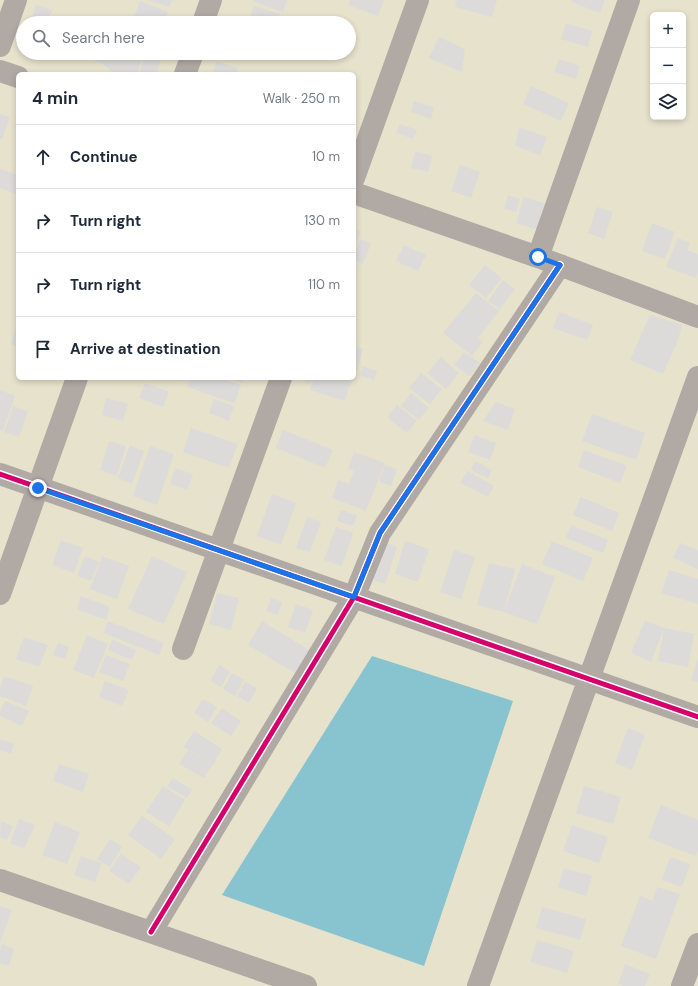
<!DOCTYPE html>
<html lang="en">
<head>
<meta charset="utf-8">
<style>
  :root { --surface:#fff; --page:#f2f2f3; --text:#1f2937; --muted:#747a83; --line:#e0e1e3 }
  body { margin:0; font-family:"DM Sans",sans-serif; background:var(--page); color:var(--text) }
  .controls { position:absolute; right:12px; top:12px; display:grid; overflow:hidden; border-radius:6px; box-shadow:0 2px 6px #0003 }
  .controls button { width:36px; height:36px; display:grid; place-items:center; padding:0; border:0; border-bottom:1px solid var(--line); background:var(--surface); color:var(--text); font:20px sans-serif }
  .stop { position:absolute; width:12px; height:12px; margin:-9px; border:3px solid #1a73e8; border-radius:50%; background:#fff }
  .stop.end { background:#1a73e8; border-color:#fff; box-shadow:0 1px 4px #0008 }
  .list { margin:0; padding:0; list-style:none }
  h2 { display:flex; justify-content:space-between; align-items:center; height:52px; margin:0; padding:0 16px; font-size:17px }
  h2 small { font-size:13px; font-weight:400; color:var(--muted) }
  .list li { display:grid; grid-template-columns:26px 1fr auto; gap:12px; align-items:center; box-sizing:border-box; height:64px; padding:0 16px; border-top:1px solid var(--line) }
  .list b { display:block; font-size:15px; white-space:nowrap }
  .list em { font-size:13px; font-style:normal; color:var(--muted) }
  .icon { flex:none; width:22px; height:22px; fill:none; stroke:currentColor; stroke-width:2; stroke-linecap:round; stroke-linejoin:round }
  .map { position:relative; flex:none; width:698px; height:986px; overflow:hidden }
  .search { position:absolute; background:var(--surface); box-shadow:0 2px 6px #0003; left:16px; top:16px; width:340px; height:44px; display:flex; align-items:center; gap:10px; box-sizing:border-box; padding:0 14px; border-radius:22px; color:var(--muted); font-size:15px }
  .panel { position:absolute; background:var(--surface); box-shadow:0 2px 6px #0003; left:16px; top:72px; width:340px; height:308px; border-radius:6px }
  .map>svg:first-child { display:block }
  .water { fill:#88c4cf }
  .building { fill:#dcdbd9 }
  .lines { fill:none; stroke-linecap:round; stroke-linejoin:round }
  .minor { stroke:#b0a9a4; stroke-width:22 }
  .cycleway-casing { stroke:#fff; stroke-width:8 }
  .cycleway { stroke:#d6006c; stroke-width:5 }
  .route { stroke:#1a73e8; stroke-width:5 }
</style>
</head>
<body>
<div class="map">
<svg width="698" height="986" viewBox="0 0 698 986">
  <rect width="100%" height="100%" fill="#e6e2cc"/>
  <path class="water" d="M372 656 513 701 424 966 222 895Z"/>
  <path class="building" d="M147 0H172L170 7Z
    M255 0H287L283 12 254 2Z
    M350 0H384L378 16 348 5Z
    M457 0H497L492 17 455 7Z
    M572 0H605L600 13 571 2Z
    M140 1 168 12 164 23H137L133 21Z
    M36 5 53 10 47 19 56 23H31Z
    M254 6 280 14 277 23 248 22Z
    M566 23 592 31 588 47 561 39Z
    M439 37 465 49 462 72 429 58Z
    M70 53H136L143 55 137 74H115L101 63Z
    M146 53H163L156 74H139Z
    M256 53H275L273 59Z
    M559 59 580 66 576 79 554 72Z
    M217 61 238 68 236 74H212Z
    M531 86 569 103 561 121 523 104Z
    M414 101 434 108 431 119 411 112Z
    M0 114 10 117 2 139H0Z
    M400 124 417 130 413 139 396 133Z
    M519 127 547 137 540 155 515 146Z
    M415 151 432 156 428 172 411 168Z
    M460 165 480 172 471 198 451 191Z
    M0 169 18 175V190L16 194 0 188Z
    M508 195 520 199 516 212 504 209Z
    M524 197 549 205 541 231 516 223Z
    M597 207 613 212 604 239 588 233Z
    M652 223 675 232 665 259 642 251Z
    M354 229 360 232 354 248Z
    M678 238 690 243 687 250 698 254V272L696 278 666 267Z
    M361 239 371 243 363 264 354 260V256Z
    M404 245 426 255 418 271 396 261Z
    M485 265 502 278 486 298 469 285Z
    M503 280 515 289 500 309 488 301Z
    M476 293 499 311 478 338 483 342 472 356 443 333Z
    M559 312 593 325 587 340 553 328Z
    M650 315 682 325 678 340 663 374 630 360Z
    M16 328H18V347L11 344Z
    M354 346 363 349 357 371 354 370Z
    M464 352 480 363 470 376 454 365Z
    M441 357 459 373 446 389 427 373Z
    M363 366 377 371 374 380 360 375Z
    M421 373 442 389 430 404 409 388Z
    M190 378H220L241 385 234 403 187 387Z
    M228 378H244L242 383Z
    M294 378H312L310 383Z
    M314 378H352L345 401 310 390Z
    M145 383 169 392 163 407 139 398Z
    M0 390 15 396 3 431 0 430Z
    M411 393 429 408 419 420 401 406Z
    M106 398 128 404 123 421 102 415Z
    M214 399 234 406 229 421 209 413Z
    M496 402 515 409 508 430 483 421Z
    M397 405 417 421 407 433 387 417Z
    M13 406 28 411 19 437 4 432Z
    M592 414 645 433 636 460 582 441Z
    M191 428 238 444 229 468 183 452Z
    M283 430 333 450 325 468 276 448Z
    M475 435 496 443 490 460 468 452Z
    M109 441 126 446 117 476 100 470Z
    M130 445 144 451 132 484 118 478Z
    M150 446 174 454 157 505 133 496Z
    M584 450 627 466 620 483 578 467Z
    M354 452 385 463 366 511 332 498 338 480 349 484 354 471 348 469Z
    M475 461 492 470 488 478 471 470Z
    M385 465 397 469 391 486 379 482Z
    M175 468 193 474 187 490 170 484Z
    M467 471 494 486 488 497 460 483Z
    M272 494 296 503 281 545 257 536Z
    M581 497 619 513 612 531 573 515Z
    M341 510 357 515 353 526 337 521Z
    M307 517 321 522 310 552 296 548Z
    M571 525 608 540 603 553 566 538Z
    M336 527 353 533 342 566 324 560Z
    M61 540 83 548 74 573 52 565Z
    M381 541 397 547 385 584 368 578Z
    M405 541 429 549 418 582 395 574Z
    M552 541 593 558 583 581 542 564Z
    M680 543 698 550V569L673 558Z
    M454 550 475 557 461 599 440 592Z
    M85 556 99 562 91 581 77 576Z
    M102 556 129 566 117 599 90 589Z
    M152 556 187 572 164 624 128 609Z
    M489 563 515 569 504 611 522 564 555 577 537 624 504 612 477 605Z
    M669 570 698 579V604L661 593Z
    M217 593 239 598 231 630 209 624Z
    M81 596 110 607 106 620 77 609Z
    M271 598 282 602 278 615 266 611Z
    M296 604 313 610 305 633 288 627Z
    M108 621 164 643 159 655 104 633Z
    M262 621 309 650 295 673 248 645Z
    M645 621 664 628 694 634 688 667 658 661 664 628 651 662 631 653Z
    M87 635 108 644 94 678 73 670Z
    M24 637 48 645 39 667 16 659Z
    M112 640 136 650 132 660 108 650Z
    M58 643 69 647 65 659 53 655Z
    M106 655 130 664 123 681 99 672Z
    M698 658V682L691 680Z
    M219 665 230 671 221 687 210 681Z
    M232 673 244 680 235 696 223 689Z
    M4 676 33 686 26 706 0 696V688Z
    M105 681 129 690 122 706 99 697Z
    M245 682 257 688 249 703 237 696Z
    M203 699 217 707 208 722 194 713Z
    M5 701 29 711 22 726 0 716V712Z
    M222 708 241 721 231 736 211 723Z
    M628 728 645 735 632 770 615 763Z
    M194 731 222 749 213 765 184 747Z
    M0 739 14 744 11 754 0 750Z
    M188 750 212 765 204 778 179 764Z
    M59 764 89 774 83 792 53 781Z
    M173 778 192 790 187 798 167 786Z
    M163 786 185 800 169 826 146 812Z
    M584 786 621 797 613 824 576 813Z
    M661 805 698 820V850L696 856 648 838Z
    M142 816 175 839 161 859 128 835Z
    M19 819 35 825 24 849 10 843Z
    M1 821 13 826 7 840 0 837Z
    M55 822 80 832 67 864 42 855Z
    M572 825 608 837 599 863 563 851Z
    M110 839 122 847 110 867 97 859Z
    M121 854 141 867 129 884 109 871Z
    M81 856 102 863 95 882 74 875Z
    M670 857 690 864 682 887 662 880Z
    M564 868 592 876 586 896 558 887Z
    M657 887 680 894 656 959 621 946 640 896 652 901Z
    M0 906 12 910 0 942Z
    M542 907 586 919 580 940 536 928Z
    M537 940 574 951 567 973 530 962Z
    M2 944 14 949 9 966 0 963V949Z
    M625 964 650 974 645 986H624L618 984Z"/>
  <g class="lines">
    <path class="minor" d="M203 23 211 0
      M0 46 16 0
      M0 71 18 77
      M185 74 193 53
      M354 178 418 0
      M354 193 538 257 698 317
      M538 257 629 0
      M0 474 698 717
      M0 594 77 378
      M183 649 281 378
      M0 880 306 986
      M151 932 354 597 380 533 560 265
      M478 986 698 377
      M682 986 698 944"/>
    <g class="cycleway-casing">
      <path id="cycleway" d="M0 474 698 717
        M151 932 354 597 380 533 560 265"/>
    </g>
    <use href="#cycleway" class="cycleway"/>
  </g>
  <g class="lines">
    <path class="route" d="M38 488 354 597 380 533 560 265 538 257"/>
  </g>
</svg>
<div class="controls">
<button>+</button>
<button>−</button>
<button><svg class="icon" aria-label="layers" viewBox="0 0 24 24"><path d="M12 4l9 5-9 5-9-5zM3 14l9 5 9-5"/></svg></button>
</div>
<div class="stop" style="left:538px;top:257px"></div>
<div class="stop end" style="left:38px;top:488px"></div>
<div class="search"><svg class="icon" aria-label="search" viewBox="0 0 24 24"><circle cx="10" cy="10" r="6"/><path d="M15 15l6 6"/></svg>Search here</div>
<section class="panel">
<h2>4 min<small>Walk · 250 m</small></h2>
<ul class="list">
<li><svg class="icon" aria-label="ahead" viewBox="0 0 24 24"><path d="M12 20V5M6 11l6-6 6 6"/></svg><div><b>Continue</b></div><em>10 m</em></li>
<li><svg class="icon" aria-label="right" viewBox="0 0 24 24"><path d="M7 20v-9h11M14 6l5 5-5 5"/></svg><div><b>Turn right</b></div><em>130 m</em></li>
<li><svg class="icon" aria-label="right" viewBox="0 0 24 24"><path d="M7 20v-9h11M14 6l5 5-5 5"/></svg><div><b>Turn right</b></div><em>110 m</em></li>
<li><svg class="icon" aria-label="arrive" viewBox="0 0 24 24"><path d="M6 21V4h12l-3 4 3 4H6"/></svg><div><b>Arrive at destination</b></div></li>
</ul>
</section>
</div>
</body>
</html>
